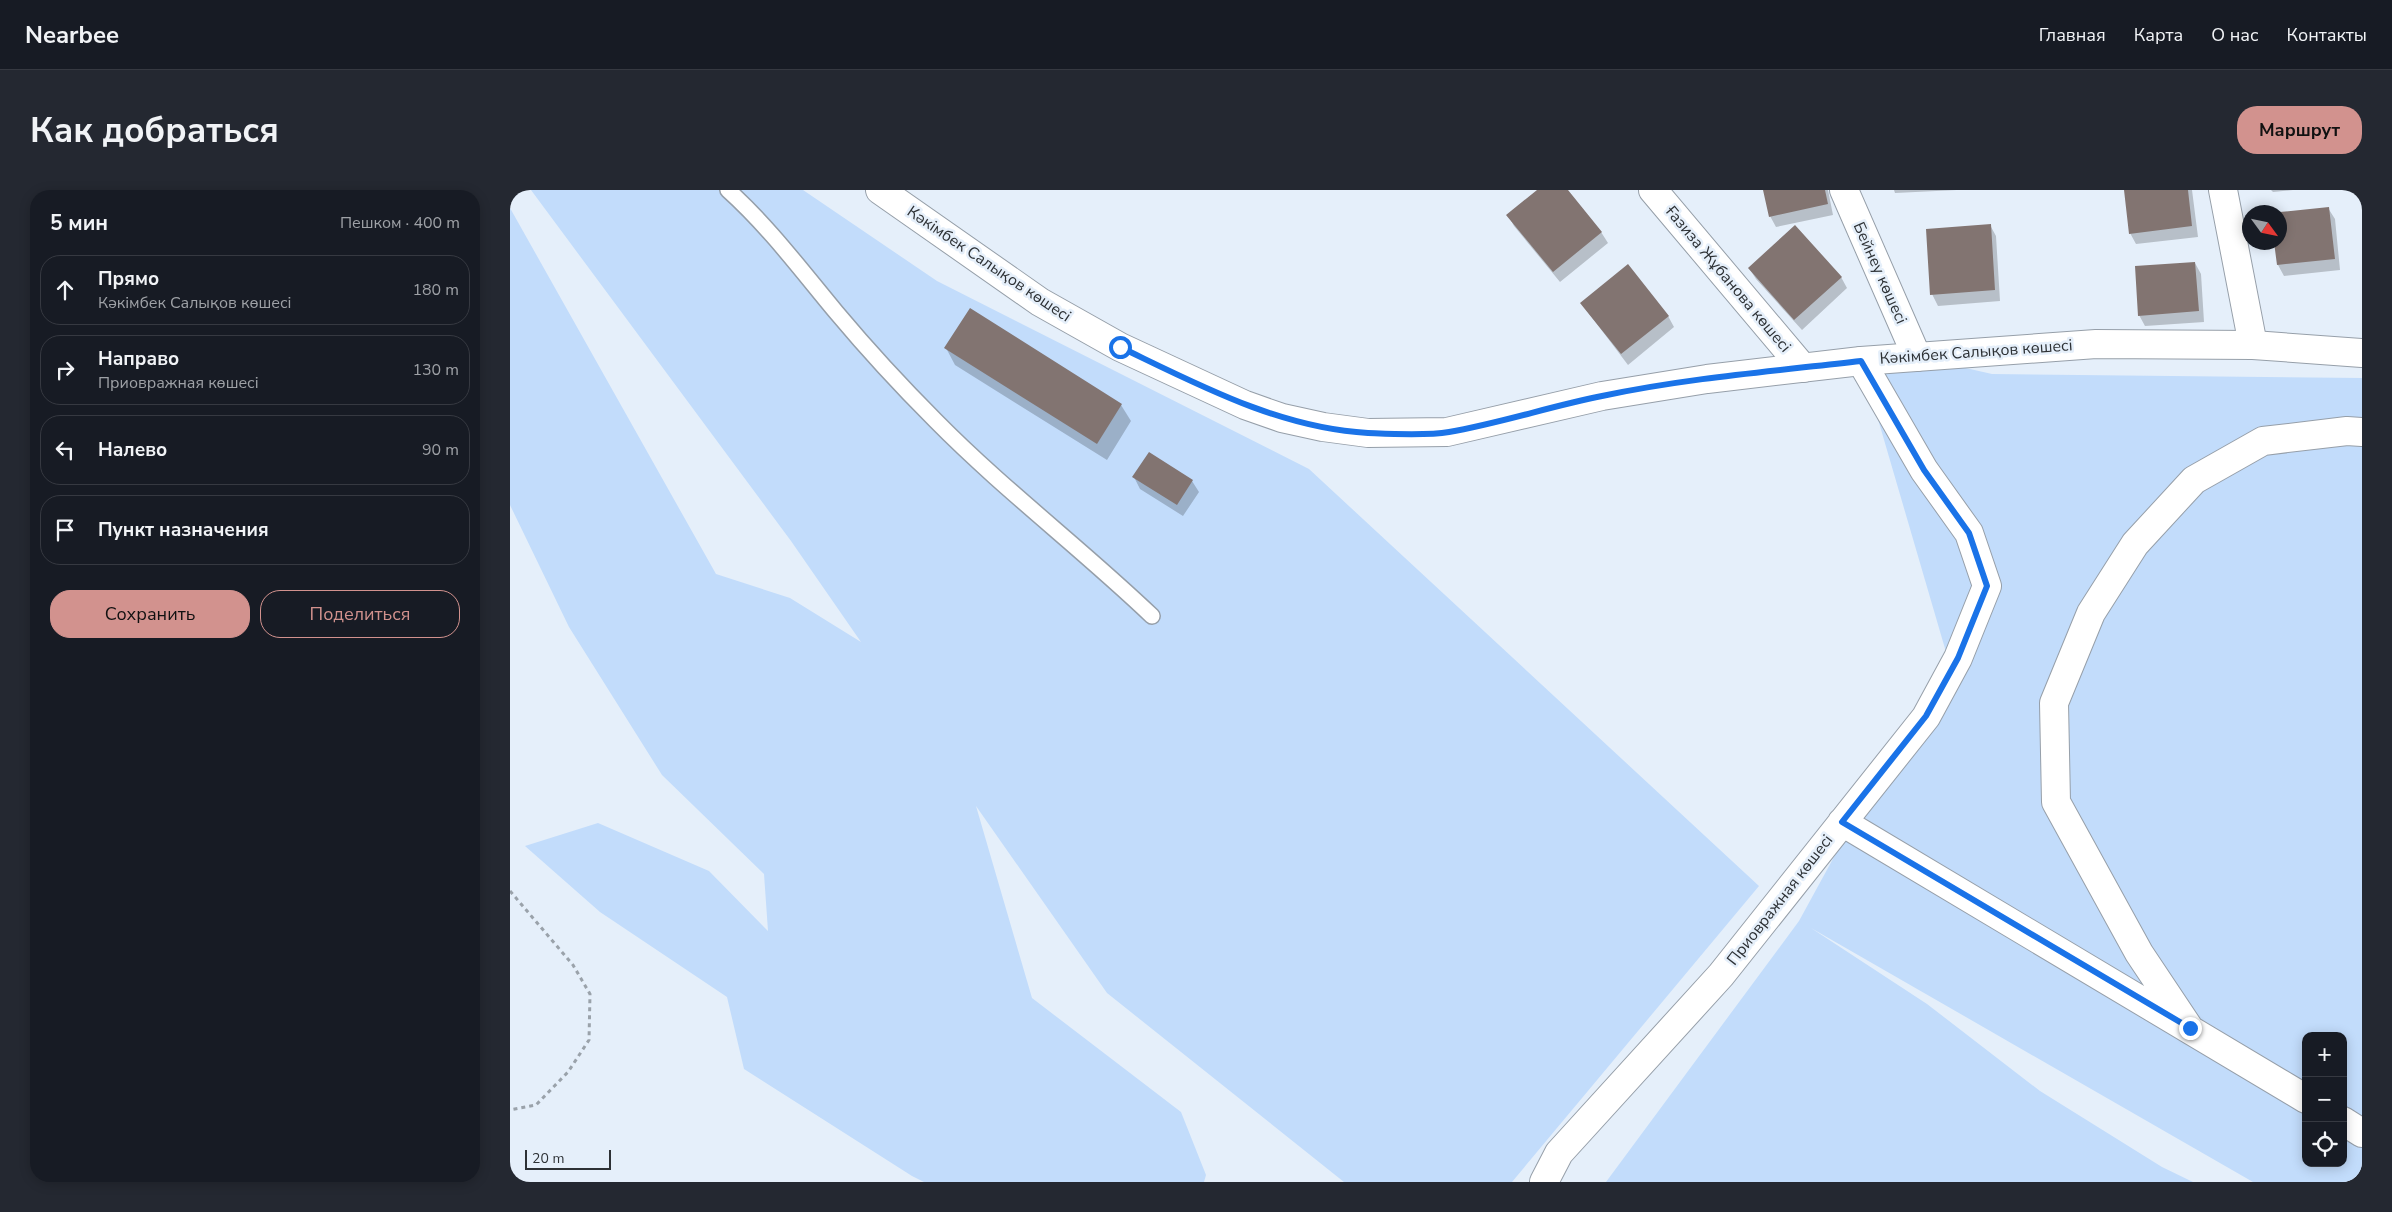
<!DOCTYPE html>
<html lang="ru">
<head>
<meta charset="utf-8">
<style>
  :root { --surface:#171b24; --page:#242831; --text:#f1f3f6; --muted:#9ea1a6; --line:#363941; --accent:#d2928e }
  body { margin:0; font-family:"Nunito Sans",sans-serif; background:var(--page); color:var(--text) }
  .controls { position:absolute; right:15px; bottom:15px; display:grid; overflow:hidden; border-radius:10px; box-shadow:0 2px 12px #0003 }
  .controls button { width:45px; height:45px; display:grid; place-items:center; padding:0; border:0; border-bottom:1px solid var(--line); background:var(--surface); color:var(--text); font:25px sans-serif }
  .compass { position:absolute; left:1732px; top:15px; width:45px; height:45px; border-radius:50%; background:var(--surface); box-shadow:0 2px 12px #0003; rotate:123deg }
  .scale { position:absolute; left:15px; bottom:12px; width:86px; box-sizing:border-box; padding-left:5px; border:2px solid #2d3135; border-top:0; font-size:14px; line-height:18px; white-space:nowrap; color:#2d3135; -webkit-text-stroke:4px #e5effa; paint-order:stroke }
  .stop { position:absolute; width:15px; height:15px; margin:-11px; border:4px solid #1a73e8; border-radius:50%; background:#fff }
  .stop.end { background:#1a73e8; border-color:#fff; box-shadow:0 1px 5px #0008 }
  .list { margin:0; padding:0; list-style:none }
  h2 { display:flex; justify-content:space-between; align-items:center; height:65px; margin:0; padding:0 20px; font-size:21px }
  h2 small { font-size:16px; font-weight:400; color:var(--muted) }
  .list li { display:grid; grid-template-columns:32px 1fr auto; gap:15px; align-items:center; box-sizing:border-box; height:70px; margin:0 10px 10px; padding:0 10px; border:1px solid var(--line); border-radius:20px }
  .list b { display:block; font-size:19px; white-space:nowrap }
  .list p { margin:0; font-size:16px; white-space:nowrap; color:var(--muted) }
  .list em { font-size:16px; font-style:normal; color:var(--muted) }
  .actions { display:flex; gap:10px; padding:15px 20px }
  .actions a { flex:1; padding:11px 0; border:1px solid var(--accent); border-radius:20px; text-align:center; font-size:18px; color:var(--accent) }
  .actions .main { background:var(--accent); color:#111 }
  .icon { flex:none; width:28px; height:28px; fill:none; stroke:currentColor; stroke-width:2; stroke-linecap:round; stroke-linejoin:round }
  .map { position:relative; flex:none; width:1852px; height:992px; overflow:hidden; border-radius:20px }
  header { display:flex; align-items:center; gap:30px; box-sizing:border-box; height:70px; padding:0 25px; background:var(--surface); border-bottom:1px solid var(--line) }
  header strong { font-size:24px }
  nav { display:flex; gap:28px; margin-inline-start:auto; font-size:18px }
  .intro { display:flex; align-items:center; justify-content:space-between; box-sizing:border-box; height:120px; padding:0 30px }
  h1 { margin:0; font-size:35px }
  .button { padding:12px 22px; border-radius:20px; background:var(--accent); color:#111; font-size:18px; font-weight:700 }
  main { display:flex; gap:30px; padding:0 30px }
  aside { flex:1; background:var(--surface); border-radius:20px; box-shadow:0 2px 12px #0003 }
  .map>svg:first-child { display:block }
  .green { fill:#c2dcfb; fill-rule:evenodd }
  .shadow { fill:#0003 }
  .building { fill:#827471 }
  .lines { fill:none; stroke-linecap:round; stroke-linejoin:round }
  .service-casing { stroke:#969fa9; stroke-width:18 }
  .minor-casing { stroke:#969fa9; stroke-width:30 }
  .tertiary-casing { stroke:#969fa9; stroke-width:30 }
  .path { stroke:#9aa2aa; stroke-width:3; stroke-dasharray:4 4; stroke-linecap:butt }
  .service { stroke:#fff; stroke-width:15 }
  .minor { stroke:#fff; stroke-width:28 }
  .tertiary { stroke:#fff; stroke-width:28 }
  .route { stroke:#1a73e8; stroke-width:6 }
  .labels { text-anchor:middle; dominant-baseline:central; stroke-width:5; stroke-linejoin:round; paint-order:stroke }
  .street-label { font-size:16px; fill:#2d3135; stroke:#e5effa }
</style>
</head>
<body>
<header>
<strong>Nearbee</strong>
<nav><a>Главная</a><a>Карта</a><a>О нас</a><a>Контакты</a></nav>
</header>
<div class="intro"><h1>Как добраться</h1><a class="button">Маршрут</a></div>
<main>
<aside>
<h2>5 мин<small>Пешком · 400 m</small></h2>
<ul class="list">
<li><svg class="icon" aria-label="ahead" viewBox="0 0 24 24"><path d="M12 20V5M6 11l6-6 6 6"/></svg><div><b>Прямо</b><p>Кәкімбек Салықов көшесі</p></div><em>180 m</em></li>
<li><svg class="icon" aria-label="right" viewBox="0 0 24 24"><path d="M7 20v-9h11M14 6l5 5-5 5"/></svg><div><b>Направо</b><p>Приовражная көшесі</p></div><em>130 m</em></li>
<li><svg class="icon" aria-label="left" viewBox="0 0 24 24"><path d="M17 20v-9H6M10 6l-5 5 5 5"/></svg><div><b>Налево</b></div><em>90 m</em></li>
<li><svg class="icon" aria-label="arrive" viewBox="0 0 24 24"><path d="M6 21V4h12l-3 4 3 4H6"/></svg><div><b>Пункт назначения</b></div></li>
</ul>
<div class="actions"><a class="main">Сохранить</a><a>Поделиться</a></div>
</aside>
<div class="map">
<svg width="1852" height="992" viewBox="0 0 1852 992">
  <rect width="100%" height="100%" fill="#e5effa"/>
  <path class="green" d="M21 0H293L427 91 799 279 1249 696 1002 992H834L597 803 466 616 522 808 671 922 696 985 694 992H414L402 986 234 879 217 807 90 722 15 656 88 633 199 681 258 741 254 684 152 585 59 437 0 315V18L206 384 280 408 351 452 281 351Z
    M1407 167 1482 184 1852 188V992H1743L1301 738 1417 814 1530 901 1652 977 1683 992H1096L1289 731 1436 462 1351 171ZM1796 846H1833V973H1796Z"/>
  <path class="shadow" d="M1029 0H1056L1091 42 1098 53 1050 92 1004 36 998 25Z
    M1254 0H1318L1323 25 1266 37 1260 26Z
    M1384 0H1447L1385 3Z
    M1615 0H1682L1688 47 1626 54 1620 43Z
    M1761 0H1783L1763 2Z
    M1818 18 1825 29 1830 80 1774 86 1768 75 1770 23Z
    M1480 35 1486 46 1490 111 1428 116 1422 104Z
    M1685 73 1691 84 1694 132 1635 136 1629 125Z
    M1239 78 1331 87 1337 98 1292 140 1246 89Z
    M1071 113 1158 126 1164 137 1118 175Z
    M436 158 611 215 621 231 597 270 445 175Z
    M624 287 682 291 689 302 673 326 630 299Z"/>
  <path class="building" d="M1027 0H1058L1092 42 1043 82 996 25Z
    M1253 0H1315L1318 14 1259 27Z
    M1614 0H1678L1682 36 1619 44Z
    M1819 17 1825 69 1767 75 1764 52H1770V22Z
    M1481 34 1485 100 1420 105 1416 39Z
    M1285 35 1332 87 1284 130 1238 78Z
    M1685 72 1689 121 1628 126 1625 76Z
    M1118 74 1159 126 1111 164 1070 113Z
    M460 118 612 214 587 254 434 158Z
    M639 262 683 290 667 315 622 287Z"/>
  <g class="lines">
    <g class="service-casing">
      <path id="service" d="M218 0C259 37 291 80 326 122 357 159 391 196 426 231 494 300 572 359 642 426"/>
    </g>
    <g class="minor-casing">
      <path id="minor" d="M1143 0 1293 178
        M1334 0 1407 167
        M1713 0 1743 155
        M1332 632 1796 909
        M1679 838 1629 763 1546 612 1544 513 1581 423 1625 354 1684 290 1753 251 1837 241 1852 242
        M1833 931 1852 943
        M1034 992 1049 963 1211 785 1416 527 1448 468 1477 396 1459 343 1414 280 1351 171"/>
    </g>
    <g class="tertiary-casing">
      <path id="tertiary" d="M370 0 530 112 610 157 735 215 772 228 813 237 858 243 937 242 1092 206 1197 189 1351 171 1586 154 1743 155 1852 163"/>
    </g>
    <path class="path" d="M0 701 63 775 80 804 79 850 58 882 26 915 0 920"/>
    <use href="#service" class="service"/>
    <use href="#minor" class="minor"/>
    <use href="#tertiary" class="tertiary"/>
  </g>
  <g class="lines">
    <path class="route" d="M610 157C689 195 769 238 858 243 882 244 916 246 939 242 991 233 1041 216 1092 206 1177 188 1265 181 1351 171L1414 280 1459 343 1477 396 1448 468 1416 526 1332 632 1680 838"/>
  </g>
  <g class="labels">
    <g class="street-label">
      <text transform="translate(479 74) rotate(34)">Кәкімбек Салықов көшесі</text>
      <text transform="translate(1370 83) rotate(66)">Бейнеу көшесі</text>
      <text transform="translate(1218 89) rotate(50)">Ғазиза Жұбанова көшесі</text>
      <text transform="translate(1466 162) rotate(-4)">Кәкімбек Салықов көшесі</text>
      <text transform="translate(1270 710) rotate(-52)">Приовражная көшесі</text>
    </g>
  </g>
</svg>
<div class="controls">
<button>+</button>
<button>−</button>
<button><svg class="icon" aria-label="locate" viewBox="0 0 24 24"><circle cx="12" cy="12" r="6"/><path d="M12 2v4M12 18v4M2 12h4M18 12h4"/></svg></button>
</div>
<svg class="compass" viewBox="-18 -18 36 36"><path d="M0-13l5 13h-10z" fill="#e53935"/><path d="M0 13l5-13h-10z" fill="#9ea1a6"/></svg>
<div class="scale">20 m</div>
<div class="stop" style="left:610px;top:157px"></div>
<div class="stop end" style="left:1680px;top:838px"></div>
</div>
</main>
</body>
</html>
